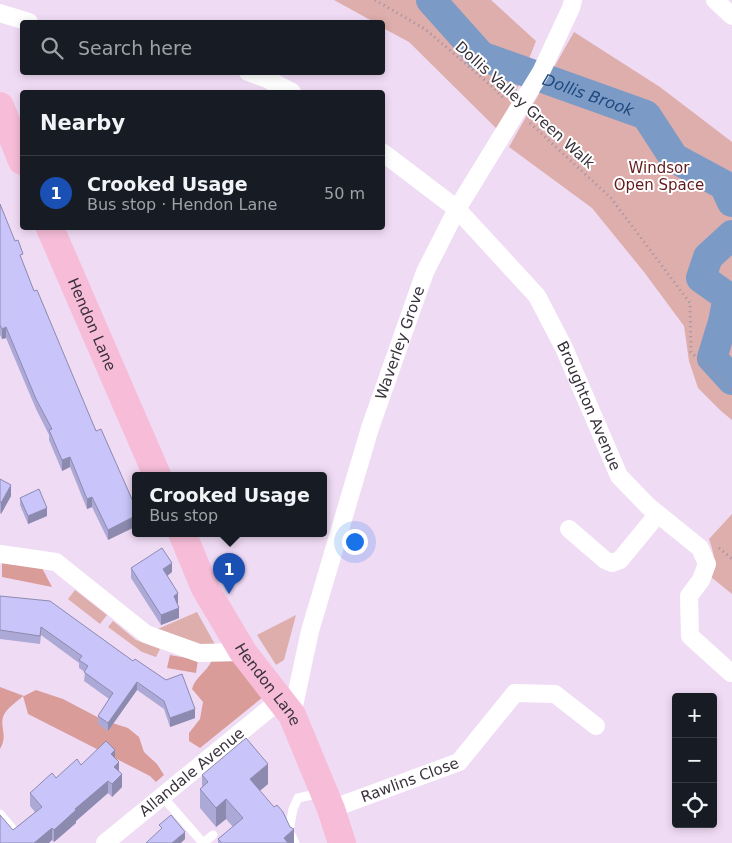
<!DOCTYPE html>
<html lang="en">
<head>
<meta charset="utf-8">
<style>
  :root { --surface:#171b24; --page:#20242c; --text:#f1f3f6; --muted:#9ea1a6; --line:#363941; --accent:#9cb6ac }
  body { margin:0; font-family:"DejaVu Sans",sans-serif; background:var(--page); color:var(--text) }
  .controls { position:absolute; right:15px; bottom:15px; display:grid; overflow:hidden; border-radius:5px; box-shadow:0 2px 8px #0003 }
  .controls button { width:45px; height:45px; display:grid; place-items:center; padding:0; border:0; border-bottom:1px solid var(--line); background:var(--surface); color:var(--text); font:25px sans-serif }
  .you { position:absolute; left:354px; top:541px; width:18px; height:18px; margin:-12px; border:4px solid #fff; border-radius:50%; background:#1a73e8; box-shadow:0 0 0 8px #1a73e833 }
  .badge { display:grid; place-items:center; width:32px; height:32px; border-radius:50%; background:var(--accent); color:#fff; font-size:16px; font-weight:700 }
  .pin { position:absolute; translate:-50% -41px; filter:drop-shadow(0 1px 2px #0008) }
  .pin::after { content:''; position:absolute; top:26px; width:18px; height:15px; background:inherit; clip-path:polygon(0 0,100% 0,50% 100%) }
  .popup { position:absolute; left:132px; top:472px; width:195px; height:65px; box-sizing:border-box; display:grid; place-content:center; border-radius:5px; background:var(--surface); filter:drop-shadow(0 1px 4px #0005); font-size:16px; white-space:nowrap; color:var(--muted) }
  .popup b { font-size:19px; color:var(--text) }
  .popup::after { content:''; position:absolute; left:50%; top:100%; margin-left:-10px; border:10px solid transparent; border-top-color:var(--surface) }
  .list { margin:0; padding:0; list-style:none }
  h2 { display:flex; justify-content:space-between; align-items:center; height:65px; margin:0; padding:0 20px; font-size:21px }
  h2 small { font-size:16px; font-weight:400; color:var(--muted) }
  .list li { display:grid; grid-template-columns:32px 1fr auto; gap:15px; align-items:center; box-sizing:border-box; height:75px; padding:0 20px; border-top:1px solid var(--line) }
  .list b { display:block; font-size:19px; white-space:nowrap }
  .list p { margin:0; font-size:16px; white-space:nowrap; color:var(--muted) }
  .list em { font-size:16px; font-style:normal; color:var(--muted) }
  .icon { flex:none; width:28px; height:28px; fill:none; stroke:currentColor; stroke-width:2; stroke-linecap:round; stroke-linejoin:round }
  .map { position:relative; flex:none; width:732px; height:843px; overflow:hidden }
  .search { position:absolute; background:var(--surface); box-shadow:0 2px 8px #0003; left:20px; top:20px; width:365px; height:55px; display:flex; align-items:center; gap:12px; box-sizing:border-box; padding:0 18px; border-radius:5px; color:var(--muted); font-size:19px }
  .panel { position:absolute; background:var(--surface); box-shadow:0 2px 8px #0003; left:20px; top:90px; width:365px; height:140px; border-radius:5px }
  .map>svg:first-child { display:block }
  .green { fill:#ddaeab }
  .forest { fill:#d99c99 }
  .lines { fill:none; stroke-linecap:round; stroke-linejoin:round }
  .river { stroke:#7b9bc6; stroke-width:30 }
  .path { stroke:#9f90a3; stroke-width:3; stroke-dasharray:1 4; stroke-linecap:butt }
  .service { stroke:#fff; stroke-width:9 }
  .minor { stroke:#fff; stroke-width:18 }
  .primary { stroke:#f7bdd8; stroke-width:28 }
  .wall { fill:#ada9d7 }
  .shaded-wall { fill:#8d8aaf }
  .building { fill:#c9c5fa; stroke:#8d8aaf }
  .labels { text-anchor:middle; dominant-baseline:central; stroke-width:4; stroke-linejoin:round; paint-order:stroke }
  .street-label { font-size:15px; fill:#39313b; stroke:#fff }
  .park-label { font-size:15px; fill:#621b1d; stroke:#fff }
  .water-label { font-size:16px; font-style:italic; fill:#1e487e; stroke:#fff }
</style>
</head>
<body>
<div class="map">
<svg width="732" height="843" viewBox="0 0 732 843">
  <rect width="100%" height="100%" fill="#f0dbf5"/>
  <path class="green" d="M334 0H491L536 41 500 132 409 42 383 28 382 22H374Z
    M574 32 660 87 732 142V420L721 411 698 388 689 361 684 326 644 272 592 208 509 147Z
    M732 514V594L711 577C718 565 713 551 709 539Z
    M75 590 107 615 100 624 68 599Z
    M197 612 217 648 202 649 153 631Z
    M296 615 284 660 276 665 257 635Z
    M113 621 136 640 160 649 156 657 142 652 108 627Z"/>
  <path class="forest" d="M2 563 42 568 52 587 2 577Z
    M170 655 198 660 196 673 167 668Z
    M233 659 263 697 200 748 189 741V733L200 719 203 702 192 689C195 677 207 672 212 660Z
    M0 687 24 696 36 690 63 699 103 720 128 728 139 737 144 752 157 764 164 775 156 782 150 776 28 714 23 696C17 702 6 708 3 717 0 728 8 736 0 749Z"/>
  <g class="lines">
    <g class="river">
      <path id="s1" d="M431 0 481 56 646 115 674 158 724 185 732 202"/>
      <path d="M732 235 708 257 701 278 728 297 723 322 712 358 732 380"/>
    </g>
    <path class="path" d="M375 0 425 29 494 88 505 100
      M530 123 611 198 690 303 691 352 732 390
      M719 548 732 559"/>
    <path class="service" d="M162 796 203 843 213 835
      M0 814 15 832
      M295 843 289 831 293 809 298 798 321 793"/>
    <g class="minor">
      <path d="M715 0 732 16"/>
      <path d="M0 13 29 22"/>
      <path d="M248 72 265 78 292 92"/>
      <path id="s2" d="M382 152 457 209 537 296 564 348 619 476 648 506 700 548 707 564 701 580 689 596 690 636 731 673"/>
      <path d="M569 529 605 560 612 563 620 560 657 515"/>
      <path d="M0 554 56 562 146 634 199 653 243 652"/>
      <path id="s3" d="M292 715 310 631 370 428 425 272 457 209 541 72 571 8 573 0"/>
      <path id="s4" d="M331 809 459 762 515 693 555 694 596 726"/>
      <path id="s5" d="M105 843 280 700"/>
    </g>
    <g class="primary">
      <path d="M0 106 22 161"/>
      <path id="s6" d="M50 228 157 475"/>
      <path id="s7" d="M182 533 205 588 243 652 292 715 331 809 342 843"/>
    </g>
  </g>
  <path class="wall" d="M0 204 34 291 96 431 135 506 108 540 92 507 87 509 70 467 62 471 49 440V435L36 409 6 338 2 339 0 335Z
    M0 479 11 496 1 514 0 513Z
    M20 498 47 516 28 524 20 505Z
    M131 568 172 572 167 576 178 603 177 604 179 618 161 625 131 578Z
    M0 596 195 718 170 727 164 709 137 690 108 731 98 724V716L109 699 84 681 85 672 79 668V663L41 635 40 644 0 639Z
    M115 758 122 787 112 797 108 793 76 821V823L54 842 52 840 13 830 35 812 30 806V793L56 778 81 765Z
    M202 775 268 784 259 791 294 843H218V839L233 827 226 819 216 827 200 808V789L202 787Z"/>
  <path class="shaded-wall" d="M6 327V338L2 339V329Z
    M70 457V467L62 471V460Z
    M11 485V496L1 514V503Z
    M92 497V507L87 509V499Z
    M47 508V516L28 524V516Z
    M135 516V527L108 540V530Z
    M172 563V572L163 579V569Z
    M178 593V603L174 606V596Z
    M179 608V618L161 625V615Z
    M137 682V690L108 731V723Z
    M195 709V718L170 727V718Z
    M115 750V763L111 754Z
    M119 762V774L114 767Z
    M268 764V784L250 799V779Z
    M122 774V787L112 797V784Z
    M108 781V793L76 821V823L54 842V830L75 809Z
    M226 799V819L216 827V808Z
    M52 828V840L49 843H34Z
    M294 829V843H284V838Z
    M185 832V839L181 843H172Z"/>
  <path class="building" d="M0 204 15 241 18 240 23 254 20 255 34 291 37 290 96 431 101 429 135 506V516L108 530 92 497 87 499 70 457 62 460 49 430 52 429 36 399 6 327 2 329 0 325Z
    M0 479 11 485 1 503 0 502Z
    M39 489 47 508 28 516 20 498Z
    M162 548 172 563 163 569 178 593 174 596 179 608 161 615 131 568Z
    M0 596 50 601 133 661 135 659 166 680 182 674 195 709 170 718 164 701 137 682 108 723 98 716 113 693 84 672 88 666 79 660 82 656 41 627 40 636 0 630Z
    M246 738 268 764 250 779 274 807 277 805 283 812 290 827 294 829 284 838 288 843H222L218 839 243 818 226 799 216 808 200 789 208 782 202 775Z
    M106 741 115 750 111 754 119 762 114 767 122 774 112 784 108 781 75 809 76 810 54 830 52 828 34 843H0V815L13 830 42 807 30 793 52 773 56 778 77 759 81 765Z
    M171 815 185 832 172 843H146L162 828 159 825Z"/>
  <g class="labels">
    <g class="street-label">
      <text transform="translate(525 105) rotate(42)">Dollis Valley Green Walk</text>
      <text stroke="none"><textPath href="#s6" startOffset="105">Hendon Lane</textPath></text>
      <text stroke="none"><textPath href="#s3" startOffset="388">Waverley Grove</textPath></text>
      <text stroke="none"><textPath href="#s2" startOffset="334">Broughton Avenue</textPath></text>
      <text stroke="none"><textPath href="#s7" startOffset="175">Hendon Lane</textPath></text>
      <text stroke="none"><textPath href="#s5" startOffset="112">Allandale Avenue</textPath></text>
      <text stroke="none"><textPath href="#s4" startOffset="84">Rawlins Close</textPath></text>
    </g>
    <g class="park-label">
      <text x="659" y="168">Windsor<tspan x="659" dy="17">Open Space</tspan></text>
    </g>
    <g class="water-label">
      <text stroke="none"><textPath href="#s1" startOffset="189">Dollis Brook</textPath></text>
    </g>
  </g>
</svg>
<div class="controls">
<button>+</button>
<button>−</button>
<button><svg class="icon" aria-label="locate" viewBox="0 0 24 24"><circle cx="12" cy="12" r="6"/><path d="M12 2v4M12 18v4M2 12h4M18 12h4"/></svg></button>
</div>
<div class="you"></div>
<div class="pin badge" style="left:229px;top:594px;background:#1a4fb4">1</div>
<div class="popup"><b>Crooked Usage</b>Bus stop</div>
<div class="search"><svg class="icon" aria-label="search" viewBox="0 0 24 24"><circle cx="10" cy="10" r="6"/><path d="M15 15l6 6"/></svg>Search here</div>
<section class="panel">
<h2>Nearby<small></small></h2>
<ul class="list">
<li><span class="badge" style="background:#1a4fb4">1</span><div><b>Crooked Usage</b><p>Bus stop · Hendon Lane</p></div><em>50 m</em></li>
</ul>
</section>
</div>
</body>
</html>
